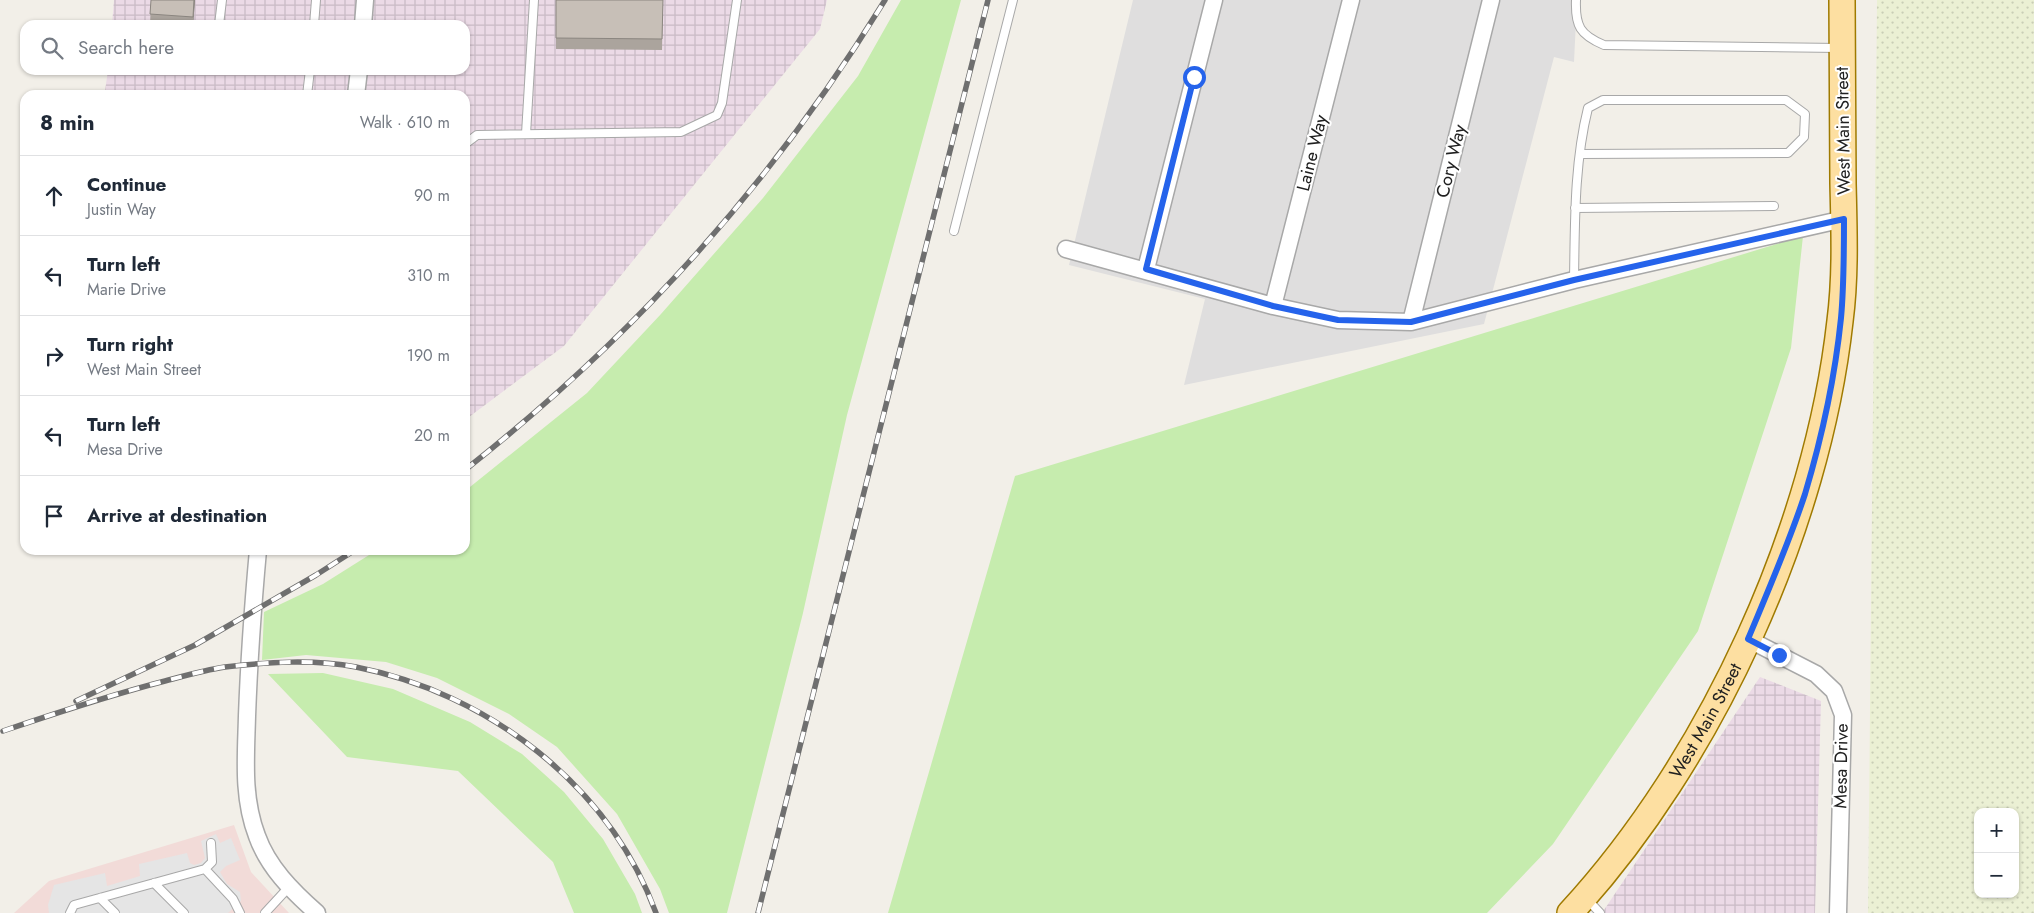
<!DOCTYPE html>
<html lang="en">
<head>
<meta charset="utf-8">
<style>
  :root { --surface:#fff; --page:#f6f6f7; --text:#1f2937; --muted:#747a83; --line:#e0e1e3 }
  body { margin:0; font-family:Jost,sans-serif; background:var(--page); color:var(--text) }
  .controls { position:absolute; right:15px; bottom:15px; display:grid; overflow:hidden; border-radius:10px; box-shadow:0 1px 4px #0004 }
  .controls button { width:45px; height:45px; display:grid; place-items:center; padding:0; border:0; border-bottom:1px solid var(--line); background:var(--surface); color:var(--text); font:25px sans-serif }
  .stop { position:absolute; width:15px; height:15px; margin:-11px; border:4px solid #2563eb; border-radius:50%; background:#fff }
  .stop.end { background:#2563eb; border-color:#fff; box-shadow:0 1px 5px #0008 }
  .list { margin:0; padding:0; list-style:none }
  h2 { display:flex; justify-content:space-between; align-items:center; height:65px; margin:0; padding:0 20px; font-size:21px }
  h2 small { font-size:16px; font-weight:400; color:var(--muted) }
  .list li { display:grid; grid-template-columns:32px 1fr auto; gap:15px; align-items:center; box-sizing:border-box; height:80px; padding:0 20px; border-top:1px solid var(--line) }
  .list b { display:block; font-size:19px; white-space:nowrap }
  .list p { margin:0; font-size:16px; white-space:nowrap; color:var(--muted) }
  .list em { font-size:16px; font-style:normal; color:var(--muted) }
  .icon { flex:none; width:28px; height:28px; fill:none; stroke:currentColor; stroke-width:2; stroke-linecap:round; stroke-linejoin:round }
  .map { position:relative; flex:none; width:2034px; height:913px; overflow:hidden }
  .search { position:absolute; background:var(--surface); box-shadow:0 1px 4px #0004; left:20px; top:20px; width:450px; height:55px; display:flex; align-items:center; gap:12px; box-sizing:border-box; padding:0 18px; border-radius:15px; color:var(--muted); font-size:19px }
  .panel { position:absolute; background:var(--surface); box-shadow:0 1px 4px #0004; left:20px; top:90px; width:450px; height:465px; border-radius:15px }
  .map>svg:first-child { display:block }
  .residential { fill:#dfdede }
  .commercial { fill:#f2dbd8 }
  .industrial { fill:url(#industrial-grid) }
  .farmland { fill:url(#farmland-dots); fill-rule:evenodd }
  .grass { fill:#c6ecae }
  .parking { fill:#e5e5e5 }
  .lines { fill:none; stroke-linecap:round; stroke-linejoin:round }
  .service-casing { stroke:#a8a8a8; stroke-width:10 }
  .minor-casing { stroke:#a8a8a8; stroke-width:19 }
  .primary-casing { stroke:#9f7a00; stroke-width:28 }
  .service { stroke:#fff; stroke-width:8 }
  .minor { stroke:#fff; stroke-width:16 }
  .primary { stroke:#fddfa1; stroke-width:25 }
  .rail-casing { stroke:#6f6f6f; stroke-width:5.5 }
  .rail { stroke:#fff; stroke-width:4; stroke-dasharray:11; stroke-linecap:butt }
  .wall { fill:#aba49d }
  .shaded-wall { fill:#8b8680 }
  .building { fill:#c7bfb7; stroke:#8b8680 }
  .route { stroke:#2563eb; stroke-width:6 }
  .labels { text-anchor:middle; dominant-baseline:central; stroke-width:4; stroke-linejoin:round; paint-order:stroke }
  .street-label { font-size:18px; fill:#212121; stroke:#fff }
</style>
</head>
<body>
<div class="map">
<svg width="2034" height="913" viewBox="0 0 2034 913">
  <defs>
    <pattern id="industrial-grid" width="8" height="8" patternUnits="userSpaceOnUse" patternTransform="scale(1.25)"><rect width="8" height="8" fill="#ebdae6"/><path d="M0 4h8M4 0v8" fill="none" stroke="#c9bbc5"/></pattern>
    <pattern id="farmland-dots" width="8" height="8" patternUnits="userSpaceOnUse" patternTransform="scale(1.25)"><rect width="8" height="8" fill="#ebf0d4"/><path d="M2 2h.1M6 6h.1" fill="none" stroke="#c9ceb6" stroke-width="1.8" stroke-linecap="round"/></pattern>
  </defs>
  <rect width="100%" height="100%" fill="#f2efe8"/>
  <path class="residential" d="M1133 0H1577L1574 62 1554 57 1484 324 1184 385 1205 299 1069 265Z"/>
  <path class="commercial" d="M234 825 251 872 289 913H14L49 881Z"/>
  <path class="industrial" d="M114 0H827L820 29 564 346 465 420V95H117L105 91 108 70H465V25H112Z
    M1760 677 1821 701 1815 913H1602Z"/>
  <path class="farmland" d="M1877 0H2034V913H1868ZM1978 812H2015V894H1978Z"/>
  <path class="grass" d="M901 0H961L847 415 803 613 727 913H669L660 889 617 814 557 747 509 714 437 678 386 662 306 655 262 660 264 612 323 584 377 550H465V491L587 393 661 314 763 198 858 76Z
    M1803 236 1791 348 1698 631 1553 844 1487 913H888L1015 476Z
    M323 673 393 689 470 722 522 754 564 792 603 839 635 894 642 913H574L553 862 458 771 347 757 268 674Z"/>
  <path class="parking" d="M216 834 220 843 231 838 240 860 226 866 220 872 227 884 240 892 241 901 228 913H49L48 905 54 885 105 873 107 886 140 876 139 864 187 853 190 863 194 865 201 863 205 858 201 841Z"/>
  <g class="lines">
    <g class="service-casing">
      <path id="service" d="M1576 0C1575 26 1580 35 1604 45L1840 48
        M219 25 222 0
        M314 25 316 0
        M307 95 310 70
        M526 134 534 0
        M465 144 477 135 681 132 717 115 722 103 737 0
        M1575 208 1774 206
        M954 231 1013 0
        M1574 280C1575 223 1574 164 1588 108L1603 100H1786L1805 114 1804 137 1788 153 1580 154
        M205 869 233 899 240 913
        M154 883 184 913
        M100 898 115 913
        M1586 898 1600 913
        M70 913 74 905 205 869 212 862 211 843
        M265 913 289 887"/>
    </g>
    <g class="minor-casing">
      <path id="minor" d="M363 25 365 0
        M356 95 359 70
        M1066 249 1273 306 1338 320 1411 322 1574 280 1844 219
        M1146 269 1214 0
        M1273 306 1351 0
        M1411 322 1491 0
        M258 550C253 605 249 661 247 716 246 757 242 797 257 836 268 867 292 891 317 913
        M1748 639 1816 674 1834 691 1843 715 1838 913"/>
    </g>
    <g class="primary-casing">
      <g id="primary">
        <path id="s1" d="M1570 913C1711 760 1817 528 1840 321 1846 275 1844 228 1843 183 1843 122 1842 61 1842 0"/>
      </g>
    </g>
    <use href="#service" class="service"/>
    <use href="#minor" class="minor"/>
    <use href="#primary" class="primary"/>
    <g class="rail-casing">
      <path id="rail" d="M465 470C635 336 772 184 885 0
        M76 701 195 645 316 575 355 550
        M3 731C56 713 110 695 165 681 184 676 205 670 225 667 268 662 313 659 356 667 488 693 609 785 656 913
        M758 913 988 0"/>
    </g>
    <use href="#rail" class="rail"/>
  </g>
  <path class="wall" d="M151 0H195L193 25H150Z
    M556 0H663L662 50 556 49Z"/>
  <path class="shaded-wall" d="M194 0H195L193 25V17Z"/>
  <path class="building" d="M151 0H194L193 17 150 14Z
    M556 0H663L662 39 556 38Z"/>
  <g class="lines">
    <path class="route" d="M1194 77 1146 269 1273 306 1338 320 1411 322 1574 280 1844 219C1844 252 1844 286 1841 318 1835 377 1822 437 1805 494 1789 543 1768 591 1748 639L1779 655"/>
  </g>
  <g class="labels">
    <g class="street-label">
      <text transform="translate(1843 131) rotate(-91)">West Main Street</text>
      <text transform="translate(1312 153) rotate(-76)">Laine Way</text>
      <text transform="translate(1451 161) rotate(-76)">Cory Way</text>
      <text stroke="none"><textPath href="#s1" startOffset="236">West Main Street</textPath></text>
      <text transform="translate(1841 766) rotate(-89)">Mesa Drive</text>
    </g>
  </g>
</svg>
<div class="controls">
<button>+</button>
<button>−</button>
</div>
<div class="stop" style="left:1194px;top:77px"></div>
<div class="stop end" style="left:1779px;top:655px"></div>
<div class="search"><svg class="icon" aria-label="search" viewBox="0 0 24 24"><circle cx="10" cy="10" r="6"/><path d="M15 15l6 6"/></svg>Search here</div>
<section class="panel">
<h2>8 min<small>Walk · 610 m</small></h2>
<ul class="list">
<li><svg class="icon" aria-label="ahead" viewBox="0 0 24 24"><path d="M12 20V5M6 11l6-6 6 6"/></svg><div><b>Continue</b><p>Justin Way</p></div><em>90 m</em></li>
<li><svg class="icon" aria-label="left" viewBox="0 0 24 24"><path d="M17 20v-9H6M10 6l-5 5 5 5"/></svg><div><b>Turn left</b><p>Marie Drive</p></div><em>310 m</em></li>
<li><svg class="icon" aria-label="right" viewBox="0 0 24 24"><path d="M7 20v-9h11M14 6l5 5-5 5"/></svg><div><b>Turn right</b><p>West Main Street</p></div><em>190 m</em></li>
<li><svg class="icon" aria-label="left" viewBox="0 0 24 24"><path d="M17 20v-9H6M10 6l-5 5 5 5"/></svg><div><b>Turn left</b><p>Mesa Drive</p></div><em>20 m</em></li>
<li><svg class="icon" aria-label="arrive" viewBox="0 0 24 24"><path d="M6 21V4h12l-3 4 3 4H6"/></svg><div><b>Arrive at destination</b></div></li>
</ul>
</section>
</div>
</body>
</html>
